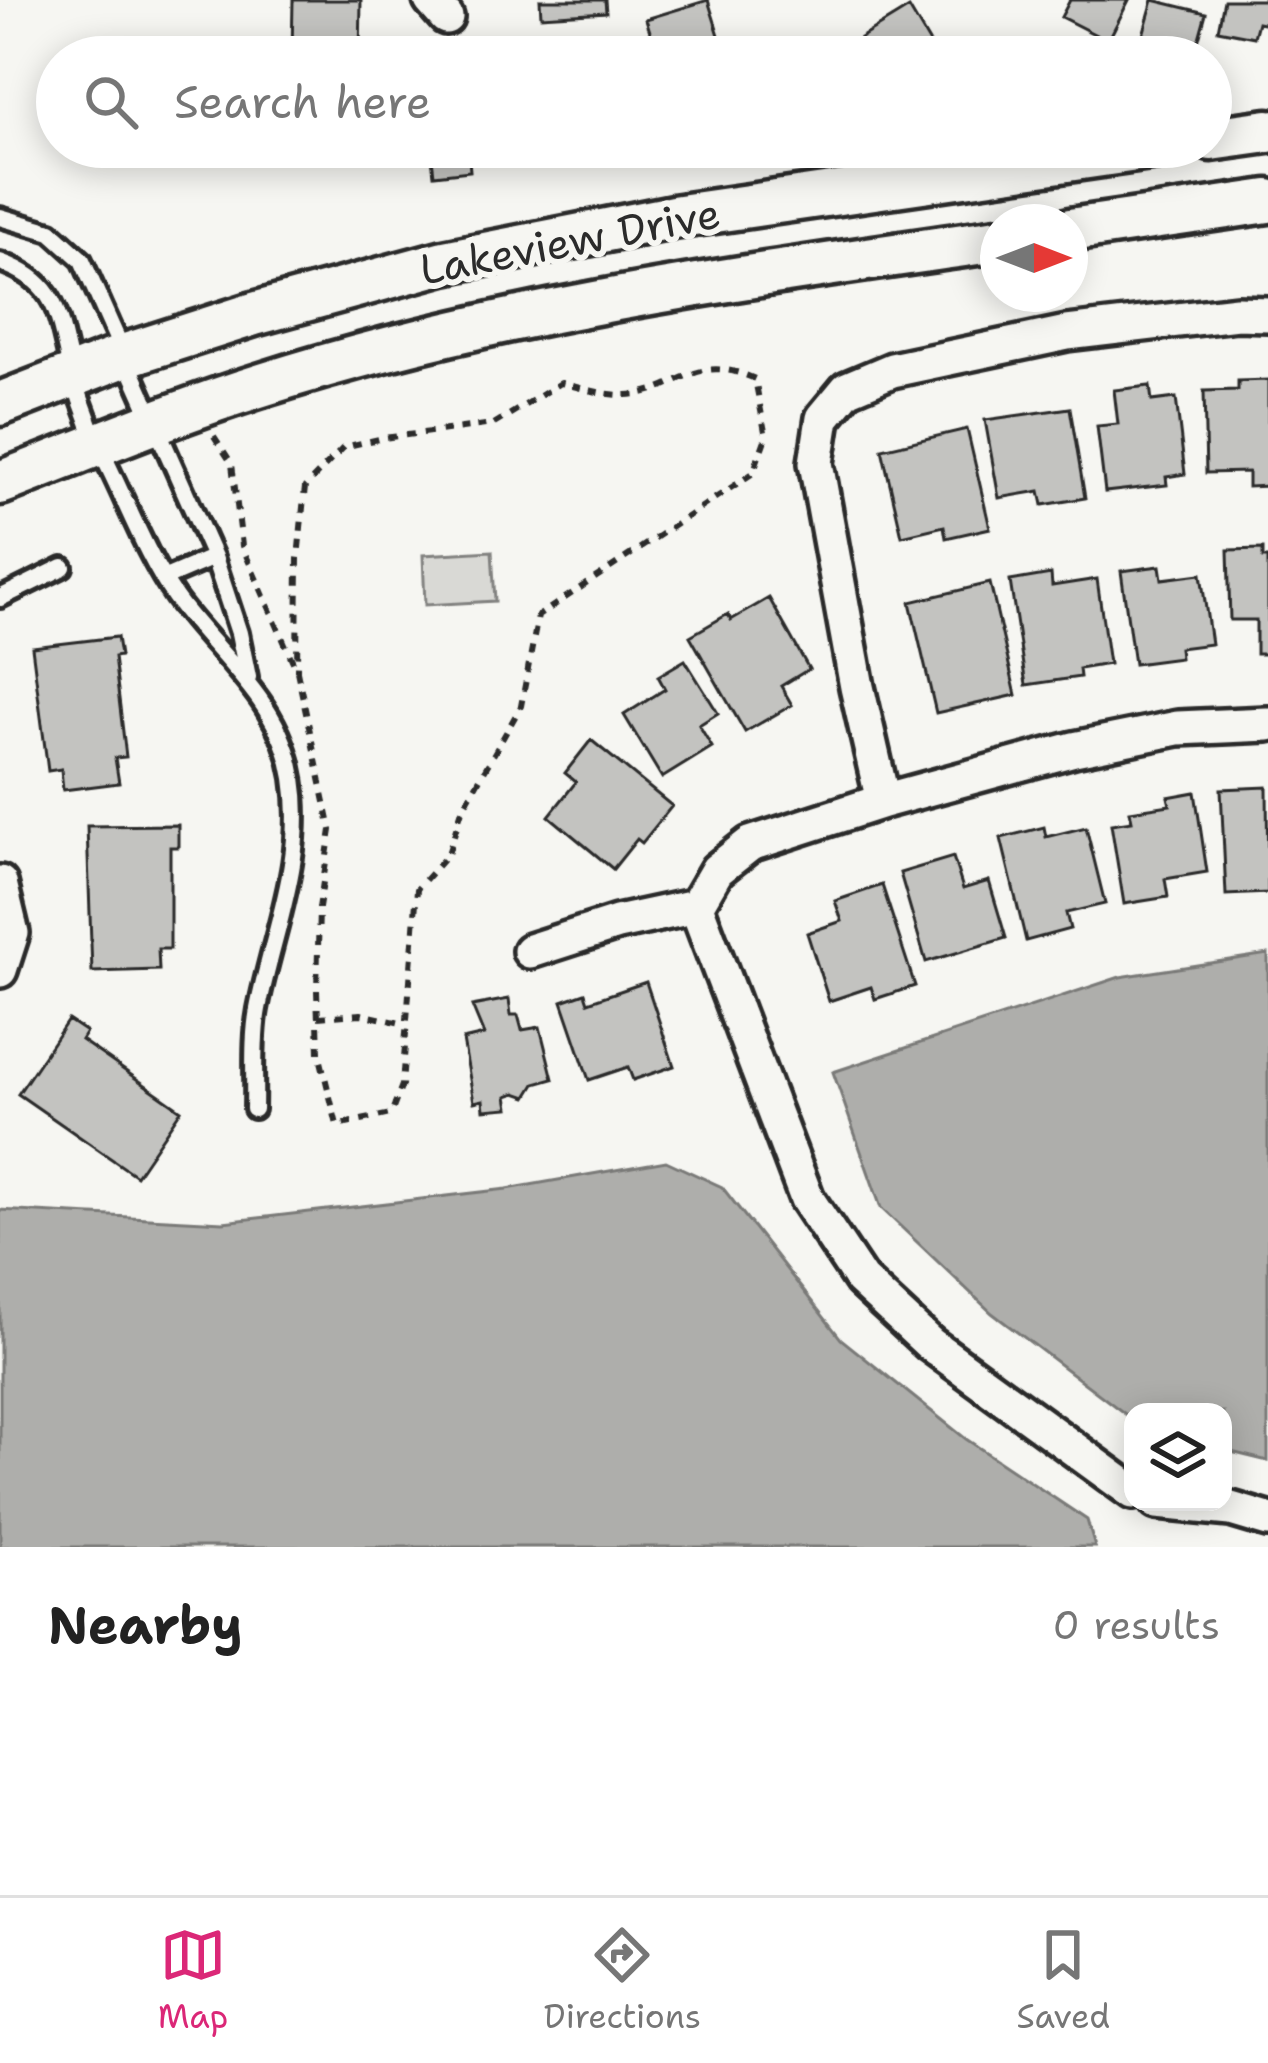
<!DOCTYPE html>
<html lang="en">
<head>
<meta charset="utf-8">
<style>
  :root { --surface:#fff; --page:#f2f2f2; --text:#222; --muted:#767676; --line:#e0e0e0; --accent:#db2777 }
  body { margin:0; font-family:"Shantell Sans",sans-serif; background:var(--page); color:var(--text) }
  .controls { position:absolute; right:36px; bottom:36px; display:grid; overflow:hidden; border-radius:24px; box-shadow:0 6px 30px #0003 }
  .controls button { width:108px; height:108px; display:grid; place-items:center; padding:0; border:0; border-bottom:3px solid var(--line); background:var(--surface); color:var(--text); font:60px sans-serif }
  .compass { position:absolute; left:980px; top:204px; width:108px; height:108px; border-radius:50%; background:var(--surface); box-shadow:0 6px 30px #0003; rotate:90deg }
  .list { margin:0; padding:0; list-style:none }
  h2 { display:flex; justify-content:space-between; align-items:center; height:156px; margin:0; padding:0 48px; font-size:51px }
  h2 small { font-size:39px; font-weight:400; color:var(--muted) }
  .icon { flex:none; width:66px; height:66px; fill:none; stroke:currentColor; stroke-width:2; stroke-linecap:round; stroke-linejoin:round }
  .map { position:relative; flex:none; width:1268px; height:1547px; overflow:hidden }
  .search { position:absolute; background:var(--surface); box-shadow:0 6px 30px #0003; left:36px; right:36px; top:36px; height:132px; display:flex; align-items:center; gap:30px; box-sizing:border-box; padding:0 42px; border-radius:66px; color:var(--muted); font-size:45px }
  .sheet { height:348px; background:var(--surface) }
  nav { display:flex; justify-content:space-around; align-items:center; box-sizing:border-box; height:168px; border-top:3px solid var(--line); background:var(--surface); font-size:33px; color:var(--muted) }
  nav a { display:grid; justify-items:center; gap:6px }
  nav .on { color:var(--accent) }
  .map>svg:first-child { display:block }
  .green { fill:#d9d9d5; stroke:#828280; stroke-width:3 }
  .water { fill:#aeaeab; stroke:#7a7a78; stroke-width:3 }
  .building { fill:#c3c3c0; stroke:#2b2b2b; stroke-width:3 }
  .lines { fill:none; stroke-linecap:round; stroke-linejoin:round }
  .service-casing { stroke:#2b2b2b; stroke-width:26 }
  .minor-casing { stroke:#2b2b2b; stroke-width:42 }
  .tertiary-casing { stroke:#2b2b2b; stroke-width:51 }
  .path { stroke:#2b2b2b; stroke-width:6; stroke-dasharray:9 9; stroke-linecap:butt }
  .service { stroke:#f6f6f2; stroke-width:16 }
  .minor { stroke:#f6f6f2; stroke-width:33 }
  .tertiary { stroke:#f6f6f2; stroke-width:42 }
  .labels { text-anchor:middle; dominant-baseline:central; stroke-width:12; stroke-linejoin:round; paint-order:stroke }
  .street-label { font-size:42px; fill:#2b2b2b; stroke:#f6f6f2 }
</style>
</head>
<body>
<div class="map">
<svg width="1268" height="1547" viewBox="0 0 1268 1547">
  <rect width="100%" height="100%" fill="#f6f6f2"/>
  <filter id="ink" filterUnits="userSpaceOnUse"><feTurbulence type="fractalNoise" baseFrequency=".00833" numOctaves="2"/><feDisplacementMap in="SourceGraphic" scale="24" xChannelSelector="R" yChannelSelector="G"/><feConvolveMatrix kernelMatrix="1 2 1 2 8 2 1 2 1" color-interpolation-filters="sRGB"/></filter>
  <g filter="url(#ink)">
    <path class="green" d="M492 551 495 601 425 605 423 555Z"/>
    <path class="water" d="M1268 954V1461L1223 1450V1412H1133V1420L992 1313 881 1208 833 1072 1120 977Z
      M666 1161 722 1187 841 1339 966 1439 1087 1520 1095 1547H0V1210L223 1222 507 1189Z"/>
    <path class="building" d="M293 0H361L360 56 292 54Z
      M540 0H605L606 12 541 16Z
      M708 0 723 48 694 57H674L672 49 657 54 646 19Z
      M1070 0H1129L1108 41 1061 17Z
      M1153 0 1206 13 1195 53 1174 47 1168 57 1139 49Z
      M1224 0H1268V24L1258 22 1254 37 1218 30Z
      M909 8 935 52 927 57H872L860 38Z
      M543 36 605 43 603 57H540Z
      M414 147H468L470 171 434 175 432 158 415 160Z
      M1268 380V486L1248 487V472L1206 473 1204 391 1238 390V381Z
      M1150 386 1152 401 1176 398 1185 474 1166 477 1167 485 1105 492 1097 426 1118 424 1114 390Z
      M1070 408 1085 498 1043 505 1040 491 999 498 985 420Z
      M967 429 990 528 946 538 944 526 902 536 882 449Z
      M1263 549V558H1268V654H1256V620H1230L1228 550Z
      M1160 566 1162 579 1201 574 1211 644 1179 648 1180 658 1134 664 1121 571Z
      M1051 574 1052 586 1097 579 1109 664 1079 669 1080 677 1026 685 1010 581Z
      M990 583 1016 695 936 713 910 602Z
      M769 598 809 669 781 686 792 705 745 732 690 636 728 614 731 620Z
      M117 637 120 656 114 657 126 757 115 758 119 783 63 790 61 769 48 771 32 647Z
      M685 660 718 713 699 725 712 747 662 778 624 715 665 689 658 676Z
      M591 740 672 806 642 843 637 839 613 869 549 816 576 782 565 773Z
      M1267 787 1268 893 1226 895 1221 789Z
      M1195 792 1207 872 1165 879 1168 897 1124 904 1111 824 1132 821 1130 811 1170 805 1168 797Z
      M178 825V847H170V949H158L159 970 92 972 87 826Z
      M1044 827 1046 837 1086 827 1105 904 1066 913 1070 929 1026 941 1001 838Z
      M953 857 963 889 989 881 1006 938 926 962 900 873Z
      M882 885 915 986 875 999 871 987 829 1001 807 933 842 921 835 901Z
      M646 982 674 1066 633 1080 628 1067 589 1080 562 1001 585 993 588 1002Z
      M509 999 511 1015H518L522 1030 540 1027 553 1079 535 1084 527 1097 516 1093 507 1096 509 1108 484 1110 483 1100 474 1102 463 1040 484 1035 472 1006Z
      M68 1020 86 1032 81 1040 181 1110 136 1176 18 1094Z"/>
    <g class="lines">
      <g class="service-casing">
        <path id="service" d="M0 217 51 232 82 260 214 557 239 633 248 677
          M0 262C63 284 57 320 73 375 83 410 97 444 113 476 132 516 150 561 175 597 217 656 281 700 293 778 306 860 273 931 258 1009 252 1041 255 1077 254 1109
          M165 578 214 557
          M0 598 63 567"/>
      </g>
      <g class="minor-casing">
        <path id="minor" d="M431 0 446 17
          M883 801 857 687 816 463 823 418 847 389 892 370 1067 333 1237 313 1268 314
          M0 883 12 933 0 970
          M696 906 807 1199 861 1280 930 1344 1133 1492
          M530 951 617 923 696 906 717 870 750 844 883 801 1074 749 1178 728 1268 724
          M1157 1502 1231 1509 1268 1520"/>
      </g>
      <g class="tertiary-casing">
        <path id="tertiary" d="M1211 139 1268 131
          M1070 230 1268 201
          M0 404 126 355 254 314 444 262 673 217 1157 147
          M0 483C88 449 175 412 265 384 503 308 751 276 998 240"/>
      </g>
      <path class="path" d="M214 436 232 464 242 546 297 671 331 830 319 908 317 990 319 1053 337 1125 391 1114 402 1085 417 889 448 854 462 810 521 706 538 616 753 473 766 437 755 379C693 351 681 392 627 395 606 396 582 388 561 383L494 424 383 438 344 447 305 487 298 558 297 671
        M318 1017 361 1014 405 1024"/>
      <use href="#service" class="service"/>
      <use href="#minor" class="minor"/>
      <use href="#tertiary" class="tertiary"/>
    </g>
  </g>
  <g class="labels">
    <g class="street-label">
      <text transform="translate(570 241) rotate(-11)">Lakeview Drive</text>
    </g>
  </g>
</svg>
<div class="controls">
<button><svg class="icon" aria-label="layers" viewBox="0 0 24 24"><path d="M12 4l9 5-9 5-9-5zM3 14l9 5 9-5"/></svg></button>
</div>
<svg class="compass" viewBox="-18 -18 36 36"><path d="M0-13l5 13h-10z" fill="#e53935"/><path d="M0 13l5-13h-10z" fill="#767676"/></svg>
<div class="search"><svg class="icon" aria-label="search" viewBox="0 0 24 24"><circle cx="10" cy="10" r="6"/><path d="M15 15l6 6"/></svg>Search here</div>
</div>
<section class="sheet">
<h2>Nearby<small>0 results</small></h2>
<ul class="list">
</ul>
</section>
<nav>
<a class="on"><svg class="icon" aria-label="map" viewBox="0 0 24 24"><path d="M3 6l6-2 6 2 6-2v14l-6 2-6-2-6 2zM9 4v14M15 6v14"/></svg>Map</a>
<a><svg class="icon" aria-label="directions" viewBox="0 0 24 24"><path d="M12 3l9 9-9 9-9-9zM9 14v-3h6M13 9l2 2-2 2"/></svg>Directions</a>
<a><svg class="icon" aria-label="saved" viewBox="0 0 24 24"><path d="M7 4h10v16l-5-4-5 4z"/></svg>Saved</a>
</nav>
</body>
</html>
